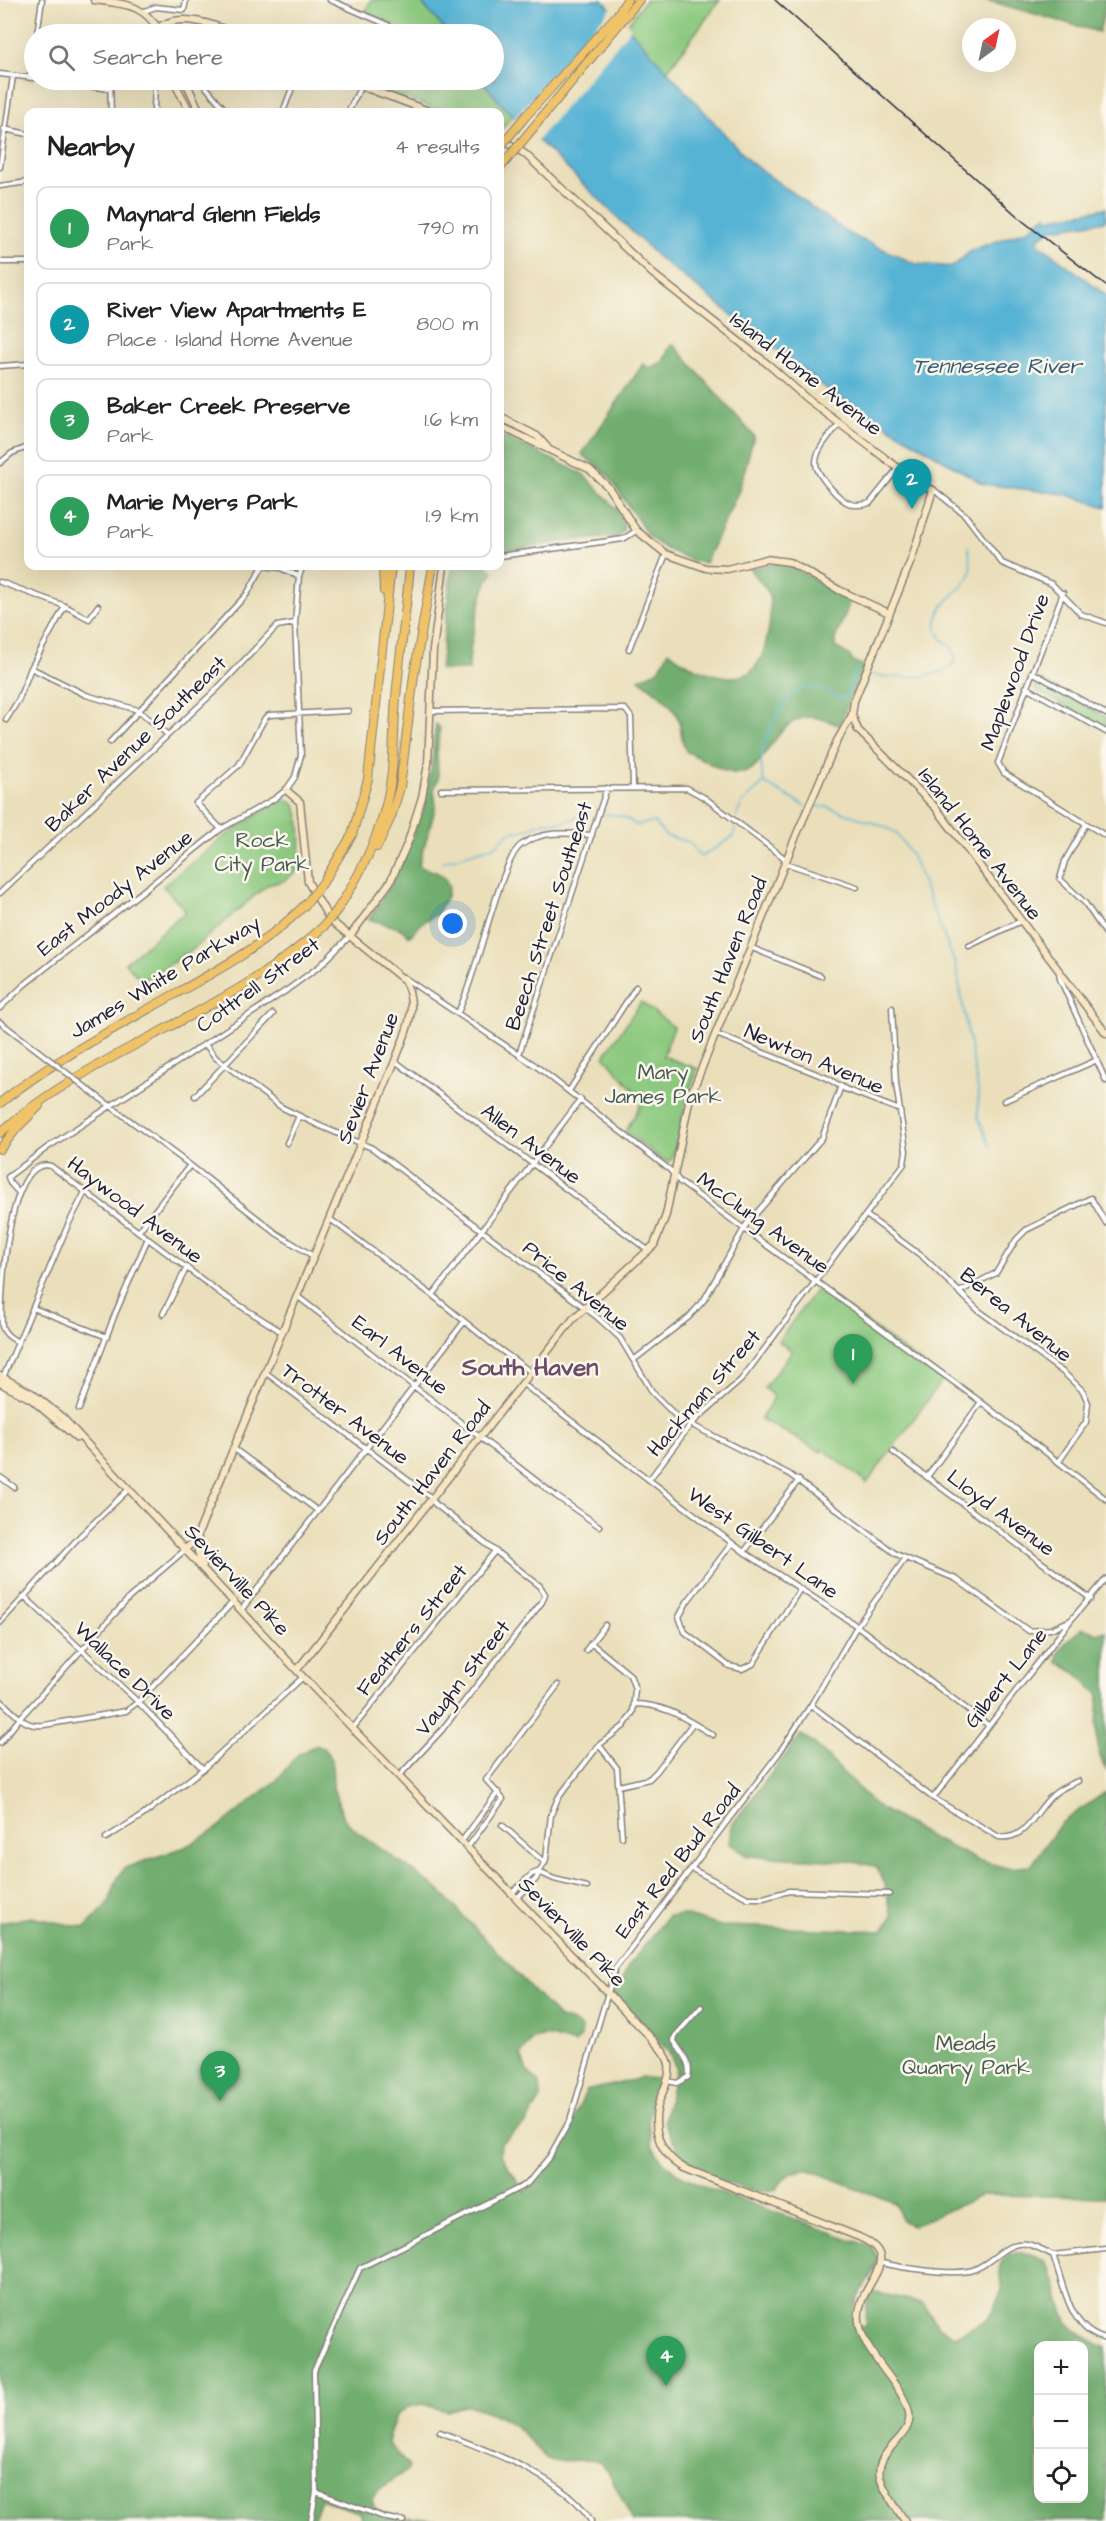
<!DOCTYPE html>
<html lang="en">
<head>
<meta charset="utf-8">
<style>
  :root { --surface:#fff; --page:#f2f2f2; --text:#222; --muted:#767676; --line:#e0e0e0; --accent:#0f766e }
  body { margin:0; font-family:"Architects Daughter",sans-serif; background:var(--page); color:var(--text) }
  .controls { position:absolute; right:18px; bottom:18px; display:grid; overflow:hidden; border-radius:12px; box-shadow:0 6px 24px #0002 }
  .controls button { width:54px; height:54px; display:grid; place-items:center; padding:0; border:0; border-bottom:2px solid var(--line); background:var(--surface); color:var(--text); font:30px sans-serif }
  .compass { position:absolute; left:962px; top:18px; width:54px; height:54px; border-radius:50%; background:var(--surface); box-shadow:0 6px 24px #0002; rotate:33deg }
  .you { position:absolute; left:453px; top:924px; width:21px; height:21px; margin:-15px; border:4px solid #fff; border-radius:50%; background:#1a73e8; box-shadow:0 0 0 9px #1a73e833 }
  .badge { display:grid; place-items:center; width:39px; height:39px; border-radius:50%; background:var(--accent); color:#fff; font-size:20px; font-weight:700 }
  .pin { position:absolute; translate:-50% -50px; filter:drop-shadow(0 2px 3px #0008) }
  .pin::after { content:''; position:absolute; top:32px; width:21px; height:18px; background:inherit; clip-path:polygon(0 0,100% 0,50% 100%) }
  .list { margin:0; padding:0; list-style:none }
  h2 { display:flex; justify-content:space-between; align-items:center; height:78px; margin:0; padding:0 24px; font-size:26px }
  h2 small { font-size:20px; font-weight:400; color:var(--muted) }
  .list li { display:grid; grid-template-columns:39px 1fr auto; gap:18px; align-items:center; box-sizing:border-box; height:84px; margin:0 12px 12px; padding:0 12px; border:2px solid var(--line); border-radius:12px }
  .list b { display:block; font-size:22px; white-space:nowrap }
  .list p { margin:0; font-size:20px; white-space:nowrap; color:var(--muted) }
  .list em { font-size:20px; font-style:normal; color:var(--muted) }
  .icon { flex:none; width:33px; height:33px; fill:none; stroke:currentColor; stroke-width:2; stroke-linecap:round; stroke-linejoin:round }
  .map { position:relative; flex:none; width:1106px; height:2521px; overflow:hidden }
  .search { position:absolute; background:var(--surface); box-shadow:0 6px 24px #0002; left:24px; top:24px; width:480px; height:66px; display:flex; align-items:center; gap:15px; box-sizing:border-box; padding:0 21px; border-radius:33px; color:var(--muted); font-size:22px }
  .panel { position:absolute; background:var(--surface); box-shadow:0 6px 24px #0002; left:24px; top:108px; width:480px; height:462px; border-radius:12px }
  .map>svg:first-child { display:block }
  .green { fill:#8cc97f; stroke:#57765d; stroke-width:1.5 }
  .forest { fill:#71ad6e; stroke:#4a6854; stroke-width:1.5; fill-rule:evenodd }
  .water { fill:#56b3d4; stroke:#3c6a88; stroke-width:1.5 }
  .pier { fill:#eadfba }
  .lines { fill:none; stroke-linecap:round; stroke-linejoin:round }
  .stream { stroke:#56b3d4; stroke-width:1.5 }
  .street-casing { stroke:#86807a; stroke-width:7 }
  .secondary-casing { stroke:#86807a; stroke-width:9 }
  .highway-casing { stroke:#86807a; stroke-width:10 }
  .street { stroke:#fff; stroke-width:4 }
  .secondary { stroke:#f9e7c3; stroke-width:6 }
  .highway { stroke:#f0c369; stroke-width:8 }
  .rail { stroke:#22223b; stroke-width:1.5 }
  .street-bridge-casing { stroke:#86807a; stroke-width:7; stroke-linecap:butt }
  .highway-bridge-casing { stroke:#86807a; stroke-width:10; stroke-linecap:butt }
  .street-bridge { stroke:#fff; stroke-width:4 }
  .highway-bridge { stroke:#f0c369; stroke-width:8 }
  .labels { text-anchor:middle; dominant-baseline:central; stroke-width:5; stroke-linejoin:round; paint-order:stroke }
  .street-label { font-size:21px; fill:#22223b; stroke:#fbf7ec }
  .park-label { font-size:21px; fill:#475c53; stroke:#fbf7ec }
  .water-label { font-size:22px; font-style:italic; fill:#375c78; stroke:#fbf7ec }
  .quarter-label { font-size:24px; font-weight:bold; fill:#6c4d68; stroke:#fbf7ec }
</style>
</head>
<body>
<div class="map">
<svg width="1106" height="2521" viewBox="0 0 1106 2521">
  <rect width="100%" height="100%" fill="#fbf7ec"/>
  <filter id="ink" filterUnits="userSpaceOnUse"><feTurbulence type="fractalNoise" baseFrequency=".0167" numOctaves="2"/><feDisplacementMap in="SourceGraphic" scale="12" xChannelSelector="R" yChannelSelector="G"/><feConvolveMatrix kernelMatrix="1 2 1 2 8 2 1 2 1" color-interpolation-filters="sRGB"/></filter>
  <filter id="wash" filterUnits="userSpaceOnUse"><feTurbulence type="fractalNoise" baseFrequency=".008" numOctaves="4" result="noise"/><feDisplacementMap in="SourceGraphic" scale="24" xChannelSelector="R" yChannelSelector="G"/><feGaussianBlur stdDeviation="1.35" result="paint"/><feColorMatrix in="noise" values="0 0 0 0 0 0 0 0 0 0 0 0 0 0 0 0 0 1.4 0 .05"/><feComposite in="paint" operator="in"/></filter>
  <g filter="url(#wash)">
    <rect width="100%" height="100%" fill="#eadfba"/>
    <path class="green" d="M371 0H419L449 34H388L391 24 365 12Z
      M645 0H720L667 71 626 26Z
      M367 80H481L513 116 500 130V112H446L365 84Z
      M1040 680 1106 717V729L1036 690 1034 687Z
      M282 799C287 800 292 801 295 805 303 818 300 854 300 869L283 881 267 885 191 951 142 981 125 963 186 911 163 886 225 836Z
      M641 1002 674 1027 663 1056 698 1069 688 1096 673 1157 669 1162 665 1161 625 1132 643 1101 604 1056Z
      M818 1287 943 1379 867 1483 823 1449 821 1452 761 1419 774 1397 764 1388 792 1351 778 1341Z"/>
    <path class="forest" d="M986 0H1106V4L1099 32Z
      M674 345 754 436 739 490 705 563 693 561 666 549 649 537 608 475 582 454 643 364 649 368 663 362 670 346Z
      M500 435 583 474 615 507 624 523 623 531 617 537 574 540 500 552Z
      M776 564H787L848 599 849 605 835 639V647L849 655 853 662 863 665V669L839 725C831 722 821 718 812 717 775 716 767 768 743 773 724 776 704 758 687 752 681 744 682 734 680 725 676 704 655 691 639 679L659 670 669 651C684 666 730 686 750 672 767 660 774 612 768 593 765 584 755 578 749 568Z
      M452 566H487L493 571C481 587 468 650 469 670H440Z
      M436 724 440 728 437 752 438 778 434 790 436 806 419 864 420 867 436 872 444 877 449 886 447 896 437 914 423 922 410 936 399 928 369 919C400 875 419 828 430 775 434 758 433 741 436 724Z
      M1082 1628 1099 1633 1106 1631V1770C1092 1746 1098 1721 1099 1695L1077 1674 1057 1661C1057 1647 1072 1637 1082 1628Z
      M801 1735 813 1742 875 1805 928 1836 977 1860 1007 1868 1031 1866 1061 1823 1106 1792V2197L983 2195 912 2226 902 2220 895 2203 810 2170C793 2170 786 2174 777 2189L759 2192 719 2181 682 2160 664 2121 676 2068 668 2051 614 1994 630 1964 668 1916 684 1915 721 1926 883 1931 892 1917 885 1884 875 1866 848 1861 747 1856 729 1843 731 1826Z
      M315 1745 323 1748 332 1759 333 1787 343 1818 359 1833 438 1889 559 2018 573 2022 582 2028 581 2037 575 2044 546 2036 533 2039 521 2055 527 2071 540 2083 541 2098 526 2123 501 2143 500 2155 525 2192 559 2156 586 2091 642 2078 660 2079 661 2083 654 2098 648 2122 652 2145 661 2159 678 2174 708 2188 872 2247 878 2259C870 2285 851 2295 853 2326L866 2327 867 2301 873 2292 923 2303 938 2326 954 2336C967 2332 975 2324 987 2320 994 2311 999 2302 1001 2291 1003 2281 995 2270 1003 2260 1007 2254 1018 2252 1024 2253 1063 2256 1052 2299 1068 2322 1074 2332 1092 2340 1102 2347H1106V2521H633L607 2469 599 2462 591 2460 553 2461 546 2458 515 2426 494 2414 468 2405 447 2411 422 2404 408 2407 396 2416 389 2434V2444L409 2467 406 2471 377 2491 372 2500 375 2509C393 2520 420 2516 441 2521H362L361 2513 321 2499 313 2521H0V1923L31 1917 85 1928 108 1904 118 1877 125 1868 185 1847 215 1830 276 1781 297 1755ZM1038 2346H1084V2498H1038Z"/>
    <path class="water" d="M419 0H603L750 162 849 234 916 264 952 267 972 250 1028 230 1047 214 1048 219 1106 208V221L1052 229 1038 238V243L1106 295V507L1064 494 983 484 831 392 658 257 504 107 481 80H494V34H449Z"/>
    <path class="pier" d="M612 7 631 28 536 142 513 120Z"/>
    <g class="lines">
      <path class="stream" d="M868 673C883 680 956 681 955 657 955 640 929 644 939 613 945 596 970 587 971 569 971 561 969 553 968 546
        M764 783 805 806
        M812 806 827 807 883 826 895 832 911 854 956 966 978 1090V1117L990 1146
        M605 814 621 816 637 825 654 822 666 836 689 842 701 857 733 837 735 828
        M736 817 742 803 764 783C762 773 760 764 762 754 766 733 786 686 813 687 822 688 831 693 839 698L846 697C851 689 850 676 856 670
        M441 862 495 846 510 832 522 831 545 822H564L588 813"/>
    </g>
  </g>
  <g filter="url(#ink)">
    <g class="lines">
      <g class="street-casing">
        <path id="street" d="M330 0 388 25 384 34
          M144 11 156 7 184 10 186 0
          M37 34 42 0
          M0 74 34 78
          M30 78 34 49
          M43 80 110 89
          M110 80 111 112
          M200 80 227 112
          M154 112 155 80
          M283 112 295 80
          M348 112 364 80
          M4 129 28 134
          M0 167 13 76
          M0 186 28 182
          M0 262H28
          M0 366 28 364
          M839 424C831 435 816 448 816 463 816 475 840 501 851 504 857 506 864 505 870 503L898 468
          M0 463 12 453 28 447
          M934 490 965 515 1002 563 1052 584 1081 614 1106 623
          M500 556 623 539 636 531
          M0 582 65 606 89 619 98 606
          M1063 593 998 763 1004 773 1106 836
          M629 649 666 554
          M31 668 86 695 138 710 168 735
          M1032 672 1106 714
          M1026 687 1106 732
          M431 711 625 709 631 717 633 787
          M6 720 19 699 31 668 65 606
          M110 742 247 594 263 566 280 568 299 576
          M441 790 687 788 705 798 783 857 788 864 857 887
          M1086 824 1065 861 1060 879 1085 903 1106 934
          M221 829 196 803 239 765 265 718 269 715 348 711
          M0 893 217 689 277 626 295 623
          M969 946 1021 921
          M752 948 821 976
          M1059 972 1060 979 1106 1081
          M403 977 536 1066 670 1170 680 1182 981 1402 1106 1499
          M0 1008 24 985 221 829 274 799 286 790 295 777 301 755 295 623 299 576 303 566
          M458 1012C476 980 500 860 521 845 543 830 567 833 592 835
          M0 1022 37 1050
          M716 1034 827 1078 845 1089 900 1110
          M205 1044 216 1058 281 1107 318 1125 372 1148 597 1317 620 1338 653 1393 678 1418 789 1474 896 1554 956 1579 1029 1631 1051 1629 1071 1620
          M519 1054 607 788
          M395 1061 649 1251
          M569 1091 636 987
          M93 1093 190 1165 276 1233 313 1256
          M195 1096 273 1014
          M1004 1101 1097 1060
          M287 1143 299 1116
          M18 1192 10 1183 8 1177 48 1147 287 990 320 966 350 936
          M866 1215 923 1257 978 1310 1064 1373 1083 1391 1088 1403 1086 1422 1060 1460
          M330 1219 432 1295 491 1343 531 1372
          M139 1231 190 1165
          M959 1292 996 1273 1016 1240 1026 1230 1091 1198 1106 1223
          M433 1295 581 1099
          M297 1296 556 1496 599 1526
          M33 1308 107 1337
          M163 1314 187 1267
          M18 1342C11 1338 4 1334 2 1326 0 1299 7 1154 51 1166L220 1293 282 1332
          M635 1359 689 1317 704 1300 746 1225 822 1138 841 1086
          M265 1372 429 1496 435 1504 540 1586 545 1594 542 1602 441 1731 399 1776
          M2 1380 68 1225 85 1192
          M523 1384 744 1552 857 1626 988 1725
          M79 1409 115 1314 148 1238
          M233 1448 318 1511
          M893 1452 1091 1599
          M0 1477 14 1487
          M927 1477 981 1402
          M649 1480 691 1424 741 1380 904 1164 906 1151 896 1084 892 1008
          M732 1543 687 1602 679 1617 685 1632 729 1666 742 1669 753 1664 800 1589
          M744 1552 799 1480
          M24 1596 138 1702 203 1769
          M242 1609 464 1322
          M0 1623 80 1536 129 1489
          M586 1650 605 1625
          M0 1700C14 1712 24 1728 44 1725L126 1711 138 1702 233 1602
          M634 1704C666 1704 687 1720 713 1735
          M811 1705 933 1798 999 1837C1027 1841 1035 1810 1053 1795 1060 1788 1069 1785 1078 1781
          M353 1728 495 1551
          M0 1743 20 1718 129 1598 185 1550
          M599 1745 617 1768 622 1837
          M619 1786 649 1779 657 1771 693 1723
          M933 1798 1071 1620 1106 1579
          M502 1825 545 1863
          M106 1838 143 1815 203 1769 303 1677
          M462 1841 498 1792
          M468 1847 503 1799 486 1780 558 1685
          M692 1869 748 1898H763L789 1891 889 1894
          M539 1872 554 1879 587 1887
          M512 1893 532 1874 538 1872
          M517 1898 536 1879 546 1859 551 1815 558 1798 599 1745 624 1726 633 1712 635 1689 630 1675 591 1643
          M668 2081 677 2083 688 2077C692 2062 681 2053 674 2041L675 2036 701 2007
          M1053 2255 1106 2249
          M881 2263C904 2268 947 2275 969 2271 990 2267 1005 2240 1027 2244 1036 2246 1045 2251 1053 2255 1064 2285 1069 2331 1106 2339
          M440 2432C482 2448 570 2480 591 2521
          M316 2492 386 2518 404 2521
          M311 2521 316 2492 314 2371 360 2268 527 2184 550 2156 570 2120 615 1969 779 1753 811 1705 857 1626 905 1559"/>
      </g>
      <g class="secondary-casing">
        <path id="secondary" d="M94 0C128 4 143 4 162 34
          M158 28C179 11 215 25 237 34
          M173 80 190 112
          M185 80 200 112
          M344 80 432 112
          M500 138 525 154 653 274 769 365 806 398 919 484 933 490 912 558 854 701 852 715 858 730 936 808 1106 1033
          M500 417 537 436 547 447
          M500 426 589 469 608 487 636 530 666 554 706 568 727 569 766 559 789 562 839 590 889 613
          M350 936 390 882 408 842 422 797 428 764 433 650 444 566
          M0 1376 33 1394 63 1418 303 1677 653 2040C659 2047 667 2054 669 2064 671 2077 664 2088 660 2099 650 2127 659 2154 684 2168L859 2237C909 2259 854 2285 859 2321 862 2354 904 2385 909 2413 914 2438 874 2449 880 2477 884 2492 896 2507 905 2521
          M0 1383 31 1399 77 1438
          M198 1538V1552L203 1565
          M185 1549 195 1541 395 1061C405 1034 420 1008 404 980L330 920 308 882 300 802 286 790
          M297 1670 573 1319 654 1245 666 1215 690 1097 796 836 837 741 852 715"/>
      </g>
      <g class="highway-casing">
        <path id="highway" d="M524 118 617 15 627 0
          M533 128 639 0
          M383 566 384 591
          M377 847 391 817 400 787 414 675 433 566
          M322 884 352 835 368 779 391 566
          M337 910C365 868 387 822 392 771 394 747 394 722 396 698 400 654 406 610 410 566
          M0 1103C54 1060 115 1028 175 994 224 967 266 944 306 904
          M0 1133C96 1047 230 1014 324 926
          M0 1149 17 1128 39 1106"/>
      </g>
      <use href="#street" class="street"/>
      <use href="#secondary" class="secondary"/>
      <use href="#highway" class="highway"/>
      <path class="rail" d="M775 0 1024 222 1106 286"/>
      <g class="street-bridge-casing">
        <path id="street-bridge" d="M37 1050 93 1093"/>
      </g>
      <g class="highway-bridge-casing">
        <path id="highway-bridge" d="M500 147 524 118
          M500 168 533 128
          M306 904 322 884
          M324 926 337 910"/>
      </g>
      <use href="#street-bridge" class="street-bridge"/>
      <use href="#highway-bridge" class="highway-bridge"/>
    </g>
  </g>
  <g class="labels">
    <g class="street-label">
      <text transform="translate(806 374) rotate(38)">Island Home Avenue</text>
      <text transform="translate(1015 672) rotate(-70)">Maplewood Drive</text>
      <text transform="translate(136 744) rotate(-44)">Baker Avenue Southeast</text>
      <text transform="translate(980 844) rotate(52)">Island Home Avenue</text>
      <text transform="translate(115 893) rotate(-38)">East Moody Avenue</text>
      <text transform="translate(549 916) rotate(-72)">Beech Street Southeast</text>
      <text transform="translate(728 960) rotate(-68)">South Haven Road</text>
      <text transform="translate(165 977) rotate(-31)">James White Parkway</text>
      <text transform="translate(258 985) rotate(-36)">Cottrell Street</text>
      <text transform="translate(814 1059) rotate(23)">Newton Avenue</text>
      <text transform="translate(368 1078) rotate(-69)">Sevier Avenue</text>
      <text transform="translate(531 1144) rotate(37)">Allen Avenue</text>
      <text transform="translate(135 1210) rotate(37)">Haywood Avenue</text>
      <text transform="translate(763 1223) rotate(36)">McClung Avenue</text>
      <text transform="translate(576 1286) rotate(39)">Price Avenue</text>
      <text transform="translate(1016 1315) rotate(39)">Berea Avenue</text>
      <text transform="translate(400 1355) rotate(38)">Earl Avenue</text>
      <text transform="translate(704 1393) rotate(-49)">Hackman Street</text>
      <text transform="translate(345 1414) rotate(37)">Trotter Avenue</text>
      <text transform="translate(432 1473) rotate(-52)">South Haven Road</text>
      <text transform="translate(1001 1513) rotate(37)">Lloyd Avenue</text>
      <text transform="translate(763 1543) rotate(35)">West Gilbert Lane</text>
      <text transform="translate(237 1580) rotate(47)">Sevierville Pike</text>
      <text transform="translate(412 1630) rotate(-51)">Feathers Street</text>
      <text transform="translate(125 1671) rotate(44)">Wallace Drive</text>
      <text transform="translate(463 1678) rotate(-52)">Vaughn Street</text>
      <text transform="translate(1006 1678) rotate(-52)">Gilbert Lane</text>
      <text transform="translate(678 1861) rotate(-52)">East Red Bud Road</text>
      <text transform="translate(572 1932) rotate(46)">Sevierville Pike</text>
    </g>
    <g class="park-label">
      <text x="262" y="840">Rock<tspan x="262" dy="24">City Park</tspan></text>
      <text x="663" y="1072">Mary<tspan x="663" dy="24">James Park</tspan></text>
      <text x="966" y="2043">Meads<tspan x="966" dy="24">Quarry Park</tspan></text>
    </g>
    <g class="water-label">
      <text x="997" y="366">Tennessee River</text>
    </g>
    <g class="quarter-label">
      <text x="530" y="1368">South Haven</text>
    </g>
  </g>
</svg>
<div class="controls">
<button>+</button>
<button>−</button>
<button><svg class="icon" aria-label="locate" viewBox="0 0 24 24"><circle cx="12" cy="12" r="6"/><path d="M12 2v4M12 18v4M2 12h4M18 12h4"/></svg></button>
</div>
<svg class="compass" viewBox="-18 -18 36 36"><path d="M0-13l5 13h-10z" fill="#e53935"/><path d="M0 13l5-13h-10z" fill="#767676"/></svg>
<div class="you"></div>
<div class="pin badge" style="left:853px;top:1384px;background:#2e9e5b">1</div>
<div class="pin badge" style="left:912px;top:509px;background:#0f9aa8">2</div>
<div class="pin badge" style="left:220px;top:2101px;background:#2e9e5b">3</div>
<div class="pin badge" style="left:666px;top:2386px;background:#2e9e5b">4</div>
<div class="search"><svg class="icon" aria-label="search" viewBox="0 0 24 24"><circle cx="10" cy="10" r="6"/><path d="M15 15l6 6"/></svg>Search here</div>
<section class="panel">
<h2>Nearby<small>4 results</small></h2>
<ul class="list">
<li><span class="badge" style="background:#2e9e5b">1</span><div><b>Maynard Glenn Fields</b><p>Park</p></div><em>790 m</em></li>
<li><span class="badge" style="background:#0f9aa8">2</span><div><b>River View Apartments E</b><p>Place · Island Home Avenue</p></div><em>800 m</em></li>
<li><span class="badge" style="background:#2e9e5b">3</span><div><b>Baker Creek Preserve</b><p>Park</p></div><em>1.6 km</em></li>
<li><span class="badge" style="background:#2e9e5b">4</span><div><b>Marie Myers Park</b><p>Park</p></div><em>1.9 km</em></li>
</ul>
</section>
</div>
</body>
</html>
